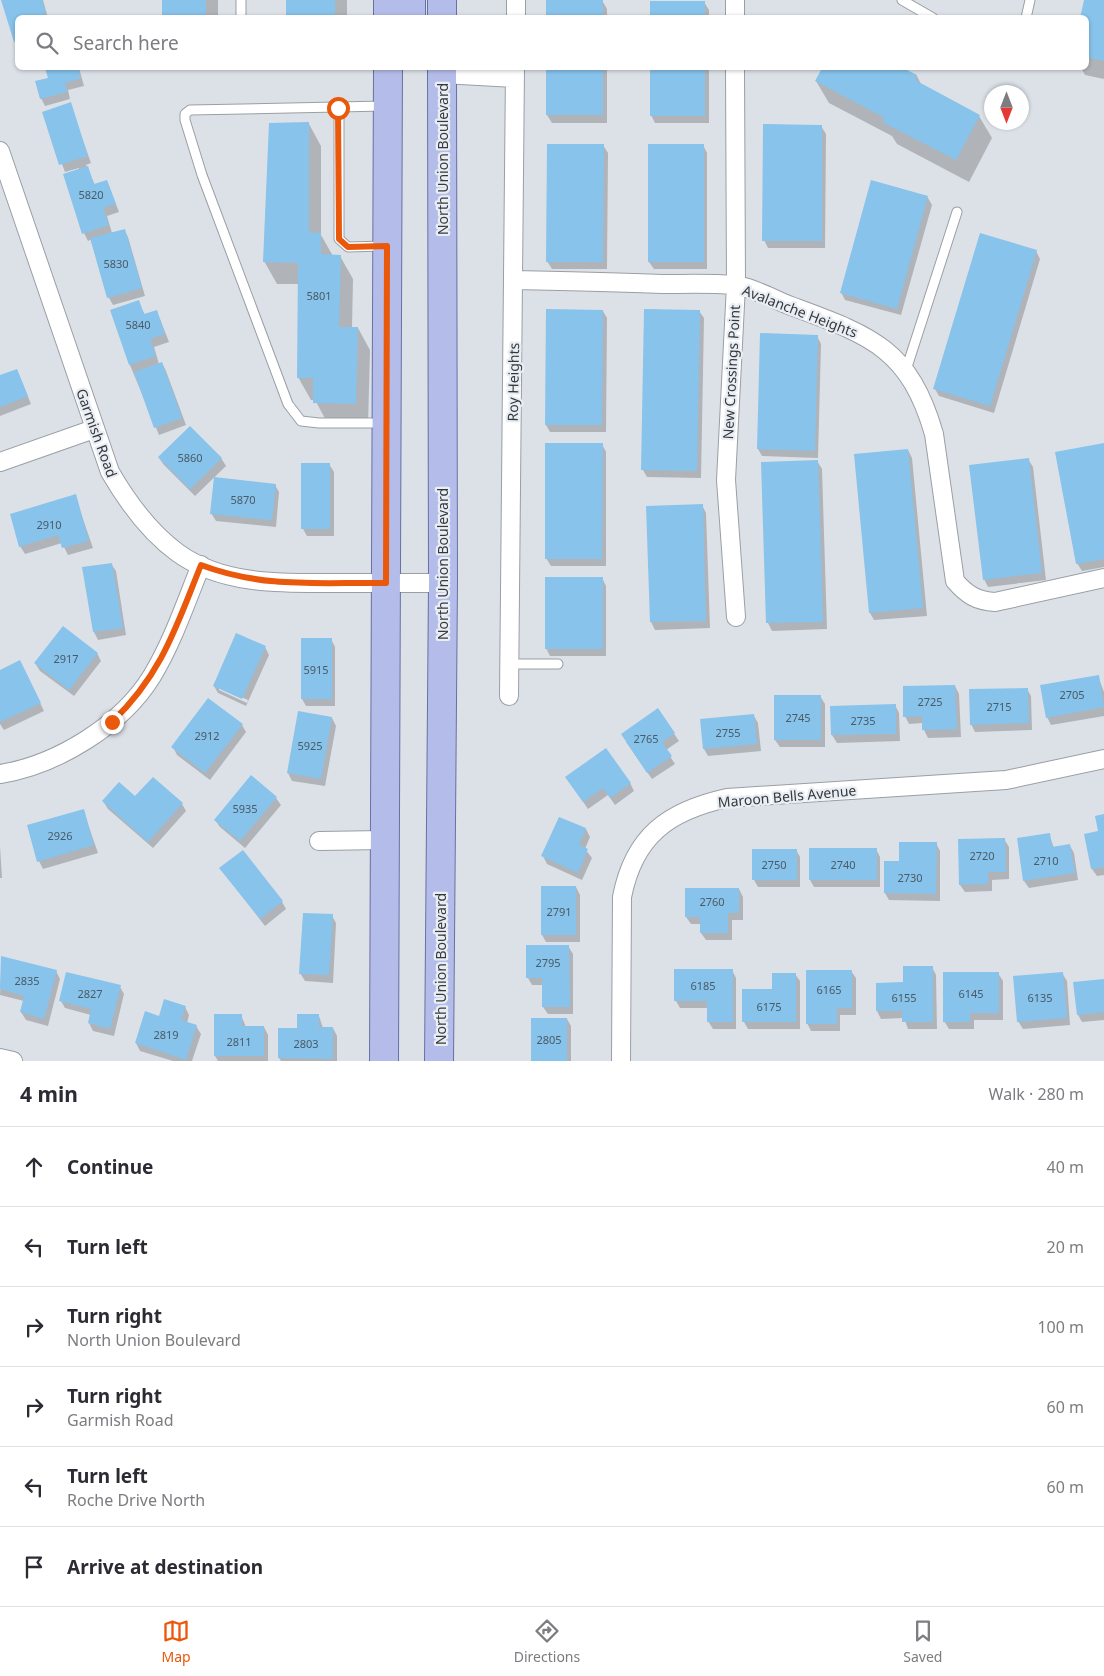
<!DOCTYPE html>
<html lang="en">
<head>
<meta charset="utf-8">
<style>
  :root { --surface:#fff; --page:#f2f2f3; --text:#2b2b33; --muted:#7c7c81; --line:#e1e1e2; --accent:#ea580c }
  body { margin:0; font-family:"Noto Sans",sans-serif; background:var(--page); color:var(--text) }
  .compass { position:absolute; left:984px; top:85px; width:45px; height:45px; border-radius:50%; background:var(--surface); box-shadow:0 1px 4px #0004; rotate:180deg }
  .stop { position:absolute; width:15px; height:15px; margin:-11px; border:4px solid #ea580c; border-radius:50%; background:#fff }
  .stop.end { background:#ea580c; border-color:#fff; box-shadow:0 1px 5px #0008 }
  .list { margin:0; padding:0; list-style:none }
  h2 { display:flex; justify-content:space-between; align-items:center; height:65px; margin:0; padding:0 20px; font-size:21px }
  h2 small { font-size:16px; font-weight:400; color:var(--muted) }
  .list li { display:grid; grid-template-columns:32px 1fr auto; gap:15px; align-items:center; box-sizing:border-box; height:80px; padding:0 20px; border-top:1px solid var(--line) }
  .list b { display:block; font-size:19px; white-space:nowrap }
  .list p { margin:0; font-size:16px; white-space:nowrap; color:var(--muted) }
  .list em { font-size:16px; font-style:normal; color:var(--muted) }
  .icon { flex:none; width:28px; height:28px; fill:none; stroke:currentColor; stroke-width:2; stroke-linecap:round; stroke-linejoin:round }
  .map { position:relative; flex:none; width:1104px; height:1061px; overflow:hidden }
  .search { position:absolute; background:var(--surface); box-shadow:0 1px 4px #0004; left:15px; right:15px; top:15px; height:55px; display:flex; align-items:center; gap:12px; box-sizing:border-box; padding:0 18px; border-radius:8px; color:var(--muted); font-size:19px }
  .sheet { height:545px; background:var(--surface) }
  nav { display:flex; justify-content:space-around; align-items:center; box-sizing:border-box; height:70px; border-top:1px solid var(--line); background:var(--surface); font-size:14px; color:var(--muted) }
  nav a { display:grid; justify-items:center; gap:2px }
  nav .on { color:var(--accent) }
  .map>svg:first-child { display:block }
  .shadow { fill:#0003; fill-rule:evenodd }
  .building { fill:#87c3eb }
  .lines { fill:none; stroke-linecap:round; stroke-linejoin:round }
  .service-casing { stroke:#9a9fa5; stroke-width:11 }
  .minor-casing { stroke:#9a9fa5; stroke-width:20 }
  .primary-casing { stroke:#6771a3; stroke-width:30 }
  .service { stroke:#fff; stroke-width:9 }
  .minor { stroke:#fff; stroke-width:18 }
  .primary { stroke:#b4bce9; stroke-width:28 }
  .route { stroke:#ea580c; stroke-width:6 }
  .labels { text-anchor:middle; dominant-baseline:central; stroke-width:4.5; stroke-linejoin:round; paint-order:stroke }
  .number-label { font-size:11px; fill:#4a5b66 }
  .street-label { font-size:14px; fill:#36383a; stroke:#e9eef5 }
</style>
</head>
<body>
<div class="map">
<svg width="1104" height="1061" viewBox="0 0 1104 1061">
  <rect width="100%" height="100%" fill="#dce1e8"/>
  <path class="shadow" d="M2 0H43L48 18H18V46Z
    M163 0H218V18H163Z
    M287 0H347V18H287Z
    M1084 0H1104V79L1085 75 1081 68H1086Z
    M603 2 607 9V18H547Z
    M704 2 709 10V18H651Z
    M47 68H79L84 86 68 90 70 99 45 106 41 98 50 78Z
    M547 68H607V123H552L547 115Z
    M651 68H709V123H655L651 115Z
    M824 68H900L917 76 922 86 979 116 992 138 969 182 897 144 892 136 829 103 816 81Z
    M70 104 91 163 86 165 95 185 107 181 119 212 107 216 112 233 124 230 128 237 145 296 113 305 109 298 92 239 88 241 84 233 79 168 65 172 43 113Z
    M309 124 321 146V235L333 256H340L353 279 352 328H358L370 350 368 426 328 424 315 400H311L298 377 299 284H277L264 261Z
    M821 126 826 134 825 248H768L764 240Z
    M603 145 608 153 607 269H552L547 261Z
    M703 145 707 153V269H654L649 262Z
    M872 182 928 198 932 205 901 315 845 300 841 292Z
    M1036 251 1040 259 994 413 939 396 935 389Z
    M138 301 145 315 156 311 160 319 169 342 154 347 159 364 162 363 166 371 186 425 159 435 130 365Z
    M603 311 607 318 606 432H550L546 425Z
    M699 311 704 318 701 478 647 477 643 470Z
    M817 336 821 344 818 458 762 456 758 449Z
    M17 370 31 404 0 416V376Z
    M602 444 606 452V566H551L546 558Z
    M1104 444V567L1082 571 1077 563Z
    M908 450 912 458 927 616 874 620 870 613Z
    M159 458H221L226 466 195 496 164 465Z
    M1028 459 1033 467 1046 580 988 587 984 579Z
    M817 461 822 469 827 629 772 631 768 623 762 463Z
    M329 464 334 472V536H307L303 529Z
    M275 485 279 492 276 527 216 521 211 513Z
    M75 496 93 548 68 555 62 543 25 554 20 546Z
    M702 505 706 513 710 628 655 630 651 622Z
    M111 564 116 571 126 635 98 640 94 632 84 568Z
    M602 578 606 586V656H550L546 648Z
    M331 639 335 647V706H306L302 699Z
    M265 647 269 655 246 706 218 693 214 686ZM219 687 248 700 247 703 219 690Z
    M97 653 101 661 74 696 40 671 35 663Z
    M24 669 44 711 4 730 0 724V671Z
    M1098 676 1104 692V716L1051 725 1047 717Z
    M955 686 959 694 961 737 928 738 924 730 923 723 909 724 905 716Z
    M1027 689 1031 696 1032 730 975 732 971 724Z
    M820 696 825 704V747H780L775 740Z
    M895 705 899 713 900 741 837 743 832 735V707Z
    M658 710 679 741 666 750 675 764 652 779 626 742Z
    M754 716 758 723 761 751 708 756 704 749Z
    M332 718 336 726 325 786 292 781 288 773Z
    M242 725 246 732 210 780 177 755 173 747Z
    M566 777 630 783 634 791 615 805 608 795 588 809Z
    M135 798 182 804 186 811 153 848 108 809 103 801Z
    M276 798 281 805 245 848 220 827 215 820Z
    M83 810 98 853 43 869 39 861Z
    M1104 815V875L1097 876 1092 869Z
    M559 818 586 829 590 837 585 849 592 858 582 880 547 864 543 856Z
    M1049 834 1054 848 1070 846 1074 853 1078 880 1029 888 1024 881Z
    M1004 839 1009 847V879L992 880V891L965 892 960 885Z
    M936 843 940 851V901L889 900 885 893 901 862Z
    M0 846 2 878H0Z
    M876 849 880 857V887H814L810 880Z
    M796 850 800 857V887H758L754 880Z
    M221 869 282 902 286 909 265 926Z
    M576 887 580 895V942H546L542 935Z
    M739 889 743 897V920H732V940H706L701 933V924H691L686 917Z
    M332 916 336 923 333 983 305 981 300 973Z
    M568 946 573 954V1014H548L543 1007V985H532L528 978Z
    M2 957 56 971 60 979 48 1026 26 1020 21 1012 24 1001 0 995Z
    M932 967 936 975 937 1029H908L904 1018 881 1019 877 1011V984L904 983Z
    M732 970 736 978V1029H713L708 1021V1008H680L676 1001Z
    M851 971 856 978V1015H840V1031H811L807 1023Z
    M998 973 1003 981V1020H974V1029H949L944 1021Z
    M1062 973 1067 981 1070 1025 1023 1029 1018 1021Z
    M795 974 800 981V1029H748L744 1022 773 990Z
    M1104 980V1020L1082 1022 1078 1015Z
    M120 987 124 994 114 1036 93 1031 89 1023 91 1015 65 1008 61 1001Z
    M185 1007 189 1015 187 1023 196 1026 201 1034 192 1061H173L140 1051 136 1043 160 1017Z
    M241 1015 246 1027H264L268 1035V1061H218L215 1056Z
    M319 1016 323 1028H333L337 1036V1061H281L279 1058 298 1030Z
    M567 1019 571 1026V1061H532Z"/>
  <path class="building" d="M1 0H42L46 14 35 18H18V40L14 42Z
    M162 0H206V18H162Z
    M286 0H335V18H286Z
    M546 0H603V18H546Z
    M1084 0H1104V61L1086 57V18H1080Z
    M650 1H705V18H650Z
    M45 68H78L81 78 65 83 67 92 40 99 35 81 48 78Z
    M546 68H603V115H546Z
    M650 68H705V116H650Z
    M822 68H903L917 75 915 80 980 115 956 160 882 122 885 118 815 81Z
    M71 102 88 156 59 165 42 112Z
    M309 122V232L321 233V254L341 255 339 327H358L356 404 313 403V378H297L298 263 263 262 269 123Z
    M763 124 822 125V241H762Z
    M547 144H604L603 262H546Z
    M648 144H704V262H648Z
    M88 166 94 184 107 180 116 204 103 208 109 225 82 234 63 174Z
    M871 180 928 196 897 309 840 293Z
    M125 229 142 288 107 298 90 238Z
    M980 233 1037 250 990 406 933 389Z
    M139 300 144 314 157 310 165 334 150 339 156 356 129 365 110 310Z
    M546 309 603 310 602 425H545Z
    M644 309 700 310 697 471 641 470Z
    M760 333 818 335 815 451 757 449Z
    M162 362 182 418 154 428 134 372Z
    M17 369 28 396 0 407V375Z
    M190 426 222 458 190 489 158 457Z
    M545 443H603L602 559H545Z
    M1104 443V559L1076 564 1055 452Z
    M908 449 923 608 869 613 854 454Z
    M1029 458 1042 573 983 580 969 465Z
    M818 460 823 622 766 623 761 462Z
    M301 463H330V529H301Z
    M214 477 276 484 272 520 210 514Z
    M76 494 89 541 62 548 58 535 19 547 10 514Z
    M703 504 706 621 650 622 646 506Z
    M112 563 123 628 93 632 82 567Z
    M545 577H603V649H545Z
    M63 626 98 653 69 690 34 663Z
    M236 633 266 646 242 699 213 686Z
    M301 638H332V699H301Z
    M20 660 41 703 0 722V670Z
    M1099 675 1104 707 1046 718 1040 685Z
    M955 685 957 729 922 730V716L903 717V686Z
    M1028 688 1029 723 970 725 969 689Z
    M774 695H821V740H774Z
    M208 698 243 724 205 773 171 747Z
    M896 704V734L831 735 830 706Z
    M658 708 675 733 662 742 672 756 647 773 621 734Z
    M298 711 332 717 321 779 287 773Z
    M754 714 757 744 703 749 700 719Z
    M606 748 631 783 610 798 603 788 583 802 565 777Z
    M251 775 277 797 240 841 214 820Z
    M153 777 183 803 148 842 102 801 119 782 135 796Z
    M84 809 94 845 37 862 27 825Z
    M1104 814V867L1091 869 1084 834 1098 831 1095 816Z
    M559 817 586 828 579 845 588 849 578 873 541 856Z
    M1050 833 1052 847 1070 844 1075 873 1023 881 1017 838Z
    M1005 838 1006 872H988V884L959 885 958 839Z
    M899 842H937L936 894 884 893V861H899Z
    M809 848H877V880H809Z
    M752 849H797V880H752Z
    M243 850 283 901 260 919 219 868Z
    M541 886H576V935H541Z
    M685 888H739V913H728V933H700V917H685Z
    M303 913 333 914 329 975 299 974Z
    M526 945H569L570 1007H542V978H526Z
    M1 956 57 970 44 1019 20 1012 24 996 0 989Z
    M903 966H933V1022H902V1011H876V983L903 982Z
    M674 969H733V1022H707V1001H674Z
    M806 970H852V1008H837V1024H806Z
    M66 972 121 985 110 1029 88 1023 91 1009 59 1001Z
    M943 972H999V1013H970V1022H943Z
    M1063 972 1067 1018 1017 1022 1013 976Z
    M772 973H796V1022H742V989H772Z
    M1104 979V1012L1077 1015 1073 982Z
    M164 999 186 1006 181 1020 197 1025 186 1060 135 1043 145 1011 159 1016Z
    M214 1014H242V1026H264V1056H214Z
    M297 1014H319V1027H333V1059L278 1058V1028H297Z
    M531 1018H567V1061H531Z"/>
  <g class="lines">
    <g class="service-casing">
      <path id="service" d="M241 0V18
        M902 0 933 18
        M1026 18 1030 0
        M339 107V239L348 247 384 246
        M906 370 957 212
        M383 423H319L301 421 288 404 202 175 185 120V114L190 110 385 106
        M509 664H558"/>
    </g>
    <g class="minor-casing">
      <path id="minor" d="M735 0V18
        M516 18V0
        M735 68 736 285 726 480 736 617
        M442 74 515 78
        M0 151 110 472C128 503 149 532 178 553 225 587 289 583 344 583 377 583 410 583 443 583
        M514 280C563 281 612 282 662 284 685 284 710 283 734 285 752 287 773 299 791 306 869 335 909 347 934 434L955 581C967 595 977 601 995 602L1104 578
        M0 462 94 429
        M509 696 515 68
        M0 774C57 765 122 725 152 676 173 641 186 602 201 565
        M319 841 384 840
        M0 1058 13 1061
        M621 1061 622 897C634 836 668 811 727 798L1006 780 1104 759"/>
    </g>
    <g class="primary-casing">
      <path id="primary" d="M442 0V18
        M388 18V0
        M411 18V0
        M384 1061 388 68
        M439 1061 443 583 442 68"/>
    </g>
    <use href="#service" class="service"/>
    <use href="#minor" class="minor"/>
    <use href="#primary" class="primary"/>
  </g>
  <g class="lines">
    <path class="route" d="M112 722C162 674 176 627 201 565 265 589 320 582 386 583L387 246 348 247 339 239 338 108"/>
  </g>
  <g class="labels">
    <g class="number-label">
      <text x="91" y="194">5820</text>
      <text x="116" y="263">5830</text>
      <text x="319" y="295">5801</text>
      <text x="138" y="324">5840</text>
      <text x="190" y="457">5860</text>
      <text x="243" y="499">5870</text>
      <text x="49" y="524">2910</text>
      <text x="66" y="658">2917</text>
      <text x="316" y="669">5915</text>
      <text x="1072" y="694">2705</text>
      <text x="930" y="701">2725</text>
      <text x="999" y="706">2715</text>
      <text x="798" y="717">2745</text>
      <text x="863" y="720">2735</text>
      <text x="728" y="732">2755</text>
      <text x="207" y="735">2912</text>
      <text x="646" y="738">2765</text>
      <text x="310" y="745">5925</text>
      <text x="245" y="808">5935</text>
      <text x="60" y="835">2926</text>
      <text x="982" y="855">2720</text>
      <text x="1046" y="860">2710</text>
      <text x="774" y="864">2750</text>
      <text x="843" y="864">2740</text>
      <text x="910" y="877">2730</text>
      <text x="712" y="901">2760</text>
      <text x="559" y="911">2791</text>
      <text x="548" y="962">2795</text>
      <text x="27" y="980">2835</text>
      <text x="703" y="985">6185</text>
      <text x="829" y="989">6165</text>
      <text x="90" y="993">2827</text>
      <text x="971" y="993">6145</text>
      <text x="904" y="997">6155</text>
      <text x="1040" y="997">6135</text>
      <text x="769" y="1006">6175</text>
      <text x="166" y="1034">2819</text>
      <text x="549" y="1039">2805</text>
      <text x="239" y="1041">2811</text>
      <text x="306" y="1043">2803</text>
    </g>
    <g class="street-label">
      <text transform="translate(442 159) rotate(-90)">North Union Boulevard</text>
      <text transform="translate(800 311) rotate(21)">Avalanche Heights</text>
      <text transform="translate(731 372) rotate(-87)">New Crossings Point</text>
      <text transform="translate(513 382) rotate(-89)">Roy Heights</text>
      <text transform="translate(97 433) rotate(70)">Garmish Road</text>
      <text transform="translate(442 564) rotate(-90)">North Union Boulevard</text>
      <text transform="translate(787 796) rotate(-5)">Maroon Bells Avenue</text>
      <text transform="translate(440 969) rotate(-90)">North Union Boulevard</text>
    </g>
  </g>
</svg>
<svg class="compass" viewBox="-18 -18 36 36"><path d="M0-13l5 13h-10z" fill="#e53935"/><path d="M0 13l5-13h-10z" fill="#7c7c81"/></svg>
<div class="stop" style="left:338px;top:108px"></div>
<div class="stop end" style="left:112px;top:722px"></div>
<div class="search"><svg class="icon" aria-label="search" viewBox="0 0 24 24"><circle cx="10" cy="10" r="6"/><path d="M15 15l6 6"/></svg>Search here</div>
</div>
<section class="sheet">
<h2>4 min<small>Walk · 280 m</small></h2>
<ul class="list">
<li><svg class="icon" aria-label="ahead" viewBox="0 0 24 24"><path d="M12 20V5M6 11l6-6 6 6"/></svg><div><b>Continue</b></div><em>40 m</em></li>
<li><svg class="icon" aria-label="left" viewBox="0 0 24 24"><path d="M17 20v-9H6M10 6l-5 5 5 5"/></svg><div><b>Turn left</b></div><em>20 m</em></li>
<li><svg class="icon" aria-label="right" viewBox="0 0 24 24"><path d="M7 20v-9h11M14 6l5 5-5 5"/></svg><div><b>Turn right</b><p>North Union Boulevard</p></div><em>100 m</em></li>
<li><svg class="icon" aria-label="right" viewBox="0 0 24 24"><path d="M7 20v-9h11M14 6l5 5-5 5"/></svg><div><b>Turn right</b><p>Garmish Road</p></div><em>60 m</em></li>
<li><svg class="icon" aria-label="left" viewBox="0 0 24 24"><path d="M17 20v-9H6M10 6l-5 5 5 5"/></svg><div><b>Turn left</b><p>Roche Drive North</p></div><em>60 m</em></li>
<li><svg class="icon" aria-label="arrive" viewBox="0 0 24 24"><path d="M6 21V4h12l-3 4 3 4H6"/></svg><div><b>Arrive at destination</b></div></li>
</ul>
</section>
<nav>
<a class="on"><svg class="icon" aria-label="map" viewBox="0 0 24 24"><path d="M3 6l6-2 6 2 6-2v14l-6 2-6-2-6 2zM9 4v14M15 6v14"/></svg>Map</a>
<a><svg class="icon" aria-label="directions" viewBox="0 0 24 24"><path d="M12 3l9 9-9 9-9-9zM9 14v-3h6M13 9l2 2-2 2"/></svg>Directions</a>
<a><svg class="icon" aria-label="saved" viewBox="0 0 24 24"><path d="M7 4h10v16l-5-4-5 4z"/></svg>Saved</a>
</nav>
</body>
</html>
